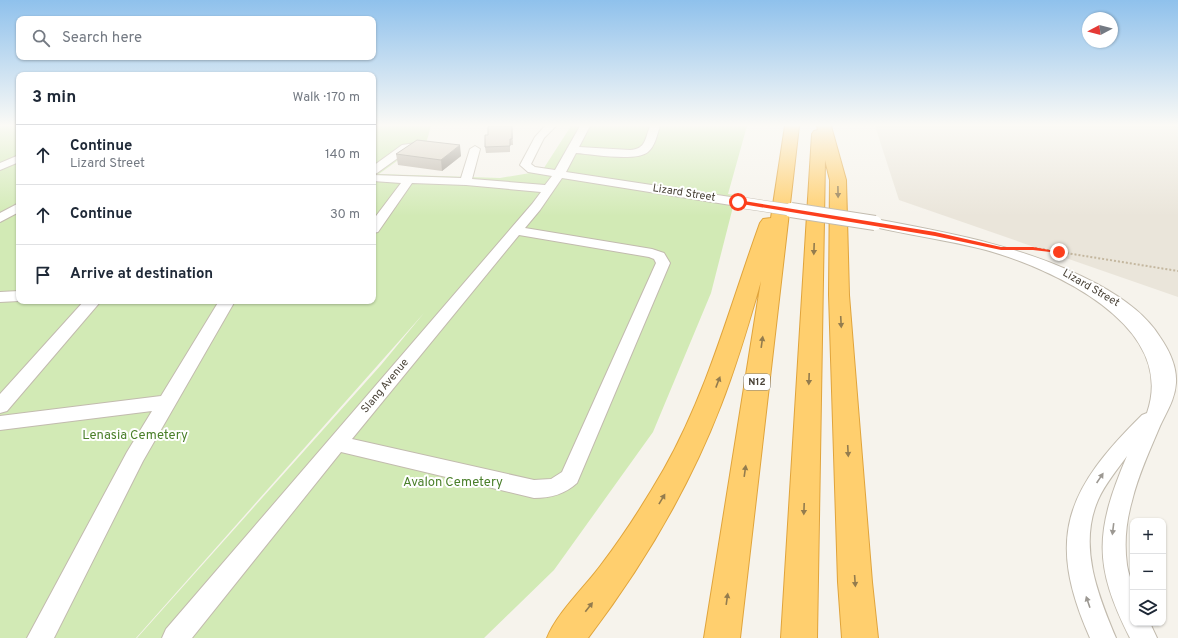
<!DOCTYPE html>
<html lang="en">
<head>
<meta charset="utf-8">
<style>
  :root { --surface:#fff; --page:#f2f2f3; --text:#1f2937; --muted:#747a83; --line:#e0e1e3 }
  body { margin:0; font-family:Overpass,sans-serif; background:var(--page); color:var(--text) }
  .controls { position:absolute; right:12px; bottom:12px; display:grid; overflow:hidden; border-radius:8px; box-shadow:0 1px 3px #0004 }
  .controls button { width:36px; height:36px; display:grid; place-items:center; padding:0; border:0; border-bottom:1px solid var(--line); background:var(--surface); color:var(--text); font:20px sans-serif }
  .compass { position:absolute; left:1082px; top:12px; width:36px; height:36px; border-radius:50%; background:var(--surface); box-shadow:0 1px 3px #0004; rotate:263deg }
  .stop { position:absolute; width:12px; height:12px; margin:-9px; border:3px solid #fc3f1d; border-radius:50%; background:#fff }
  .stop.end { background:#fc3f1d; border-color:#fff; box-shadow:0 1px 4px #0008 }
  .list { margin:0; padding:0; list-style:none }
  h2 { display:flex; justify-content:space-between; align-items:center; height:52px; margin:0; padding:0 16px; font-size:17px }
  h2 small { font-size:13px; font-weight:400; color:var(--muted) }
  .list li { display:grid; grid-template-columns:26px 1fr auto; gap:12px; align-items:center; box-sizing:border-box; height:60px; padding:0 16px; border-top:1px solid var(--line) }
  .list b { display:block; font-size:15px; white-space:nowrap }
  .list p { margin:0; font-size:13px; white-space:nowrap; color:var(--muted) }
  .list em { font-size:13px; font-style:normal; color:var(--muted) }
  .icon { flex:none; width:22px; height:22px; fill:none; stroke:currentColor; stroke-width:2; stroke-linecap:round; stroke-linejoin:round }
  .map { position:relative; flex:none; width:1178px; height:638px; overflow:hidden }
  .search { position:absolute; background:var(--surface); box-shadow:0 1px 3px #0004; left:16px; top:16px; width:360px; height:44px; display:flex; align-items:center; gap:10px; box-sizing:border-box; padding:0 14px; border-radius:8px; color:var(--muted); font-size:15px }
  .panel { position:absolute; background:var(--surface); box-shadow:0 1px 3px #0004; left:16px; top:72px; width:360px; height:232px; border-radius:8px }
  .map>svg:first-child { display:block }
  .residential { fill:#eae5da }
  .green { fill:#d2eab5 }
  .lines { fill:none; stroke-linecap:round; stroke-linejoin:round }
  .minor-casing { stroke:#c2bbae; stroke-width:2 }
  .highway-casing { stroke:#e0a43c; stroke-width:2 }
  .path { stroke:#c4b79f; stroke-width:2; stroke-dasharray:2 2; stroke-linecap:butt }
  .minor { fill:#fff; fill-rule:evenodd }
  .highway { fill:#ffcf6e; fill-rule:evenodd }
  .minor-bridge-far1-casing { stroke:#c2bbae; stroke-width:12; stroke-linecap:butt }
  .minor-bridge-casing { stroke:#c2bbae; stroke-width:16; stroke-linecap:butt }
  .minor-bridge-far1 { stroke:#fff; stroke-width:11 }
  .minor-bridge { stroke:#fff; stroke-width:14 }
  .wall { fill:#bab2a6 }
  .shaded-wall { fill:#979187 }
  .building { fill:#d8cfc1; stroke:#979187 }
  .oneway { fill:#937c4e }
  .oneway2 { fill:#9c9892 }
  .route { fill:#fc3f1d }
  .labels { text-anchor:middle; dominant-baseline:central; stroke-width:4; stroke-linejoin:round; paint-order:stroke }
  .shield { fill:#fff; stroke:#817c74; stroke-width:1 }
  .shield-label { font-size:10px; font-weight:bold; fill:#4b4439 }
  .street-label { font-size:11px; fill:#4b4439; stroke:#fff }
  .near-park-label { font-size:13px; fill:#4a7f2a; stroke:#fff }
</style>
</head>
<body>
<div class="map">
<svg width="1178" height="638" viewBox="0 0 1178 638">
  <rect width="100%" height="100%" fill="#f6f3ec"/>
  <path class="residential" d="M875 126H1178V297L899 200Z"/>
  <path class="green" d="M0 126H19V301H373V126H431L425 147 415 148 379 174 500 178 542 171 571 126H747L728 194 736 195 711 293 653 432 554 570 484 638H137L381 365 424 313 136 638H0Z"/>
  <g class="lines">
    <g class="minor-casing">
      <path id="minor" d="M545 126H556L544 138 531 164 535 167 555 170 580 126H590L579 147 630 150C646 149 645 139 650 126H660C657 135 655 146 648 152 636 162 591 154 576 153L566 172 737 198 741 199 743 202 741 205 737 206 562 178 540 210 525 228 652 249 664 253 670 263 577 483C565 494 551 498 534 498L341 452 192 638H162L166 629 532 204 541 192 466 185 412 183 378 232 373 233V220L401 183 373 181V175L461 178 470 149 475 146 480 149 472 179 545 185 552 176 528 172 520 165 535 137ZM519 235 649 257 654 259 656 263 562 472 551 479 534 480 352 439Z
        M416 143 420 144 421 146 420 148 409 150 377 173 373 174V166L402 145Z
        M19 155V162L0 170V163Z
        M19 203V212L0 222V213Z
        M875 219C951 233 1028 247 1097 284 1121 297 1145 313 1160 337 1169 350 1177 366 1176 383 1175 399 1167 411 1160 426 1150 450 1138 475 1132 501 1126 522 1124 543 1127 565 1128 573 1132 581 1133 589 1134 600 1133 612 1133 623H1150L1157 638H1130C1093 565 1095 531 1127 456 1117 470 1105 484 1098 500 1078 546 1098 595 1116 638H1090C1045 537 1067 489 1142 415L1147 413C1178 324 1050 268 986 250 948 240 909 235 870 226L869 223 870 220Z
        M19 291V301L0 302V292Z
        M84 301H101L7 411 0 413V394Z
        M219 301H235L143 461 54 638H27L127 452 152 411 0 430V416L161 396Z"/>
    </g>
    <g class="highway-casing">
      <path id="highway" d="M785 126H799L740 638H704L761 281C749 323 737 364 721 405 689 488 642 567 588 638H547C557 613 584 588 601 565 624 535 645 502 664 469 708 391 730 306 760 223L763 219 771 218Z
        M817 126H831L846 180 849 295 872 582 878 638H842L838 582 829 295 830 180 825 160 817 638H781L812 134 814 131 818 130Z"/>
    </g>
    <path class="path" d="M1035 248 1178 271"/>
    <use href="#minor" class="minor"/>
    <use href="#highway" class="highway"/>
    <g class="minor-bridge-far1-casing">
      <path id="minor-bridge-far1" d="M737 202 797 211"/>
    </g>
    <g class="minor-bridge-casing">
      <path id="minor-bridge" d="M791 210 875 223"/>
    </g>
    <use href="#minor-bridge-far1" class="minor-bridge-far1"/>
    <use href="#minor-bridge" class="minor-bridge"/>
  </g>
  <path class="wall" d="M512 126 513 145H510V152L486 153 485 147Z
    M396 154 461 156 442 171 398 165Z"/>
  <path class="shaded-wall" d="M460 145 461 156 442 171 441 160Z"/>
  <path class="building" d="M488 126H512V139H510V146L485 147V135H488Z
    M417 140 460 145 441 160 396 154Z"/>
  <defs><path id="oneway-solid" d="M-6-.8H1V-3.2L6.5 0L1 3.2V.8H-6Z"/></defs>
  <g class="oneway">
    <use href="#oneway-solid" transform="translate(838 192) rotate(89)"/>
    <use href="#oneway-solid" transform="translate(814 249) rotate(92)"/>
    <use href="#oneway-solid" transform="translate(841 322) rotate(87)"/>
    <use href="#oneway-solid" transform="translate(762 342) rotate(-82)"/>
    <use href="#oneway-solid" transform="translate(809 379) rotate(92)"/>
    <use href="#oneway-solid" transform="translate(718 382) rotate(-69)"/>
    <use href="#oneway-solid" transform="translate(848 451) rotate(87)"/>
    <use href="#oneway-solid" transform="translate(745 471) rotate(-82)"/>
    <use href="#oneway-solid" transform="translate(662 499) rotate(-59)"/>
    <use href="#oneway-solid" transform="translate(804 509) rotate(92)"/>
    <use href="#oneway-solid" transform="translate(855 581) rotate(86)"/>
    <use href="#oneway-solid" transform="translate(727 599) rotate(-82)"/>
    <use href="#oneway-solid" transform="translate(589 607) rotate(-52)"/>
  </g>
  <g class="oneway2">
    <use href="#oneway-solid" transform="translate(1100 478) rotate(-56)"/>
    <use href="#oneway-solid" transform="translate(1113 529) rotate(97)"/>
    <use href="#oneway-solid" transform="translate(1088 602) rotate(-109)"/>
  </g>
  <linearGradient id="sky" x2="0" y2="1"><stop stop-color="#8fc1ec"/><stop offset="0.58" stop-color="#fbfaf6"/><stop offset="1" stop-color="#fbfaf6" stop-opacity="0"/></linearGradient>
  <rect width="1178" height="216" fill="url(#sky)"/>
  <path class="route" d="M738 200 935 232 1001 247H1033L1061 252 1059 253 1033 250H1001L935 236 736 203Z"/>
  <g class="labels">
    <rect class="shield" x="744" y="374" width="26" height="16" rx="3"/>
    <g class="shield-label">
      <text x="757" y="382">N12</text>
    </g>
    <g class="street-label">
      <text transform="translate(684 193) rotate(9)">Lizard Street</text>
      <text transform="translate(1091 288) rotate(30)">Lizard Street</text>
      <text transform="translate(385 386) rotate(-50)">Slang Avenue</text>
    </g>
    <g class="near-park-label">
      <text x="135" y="436">Lenasia Cemetery</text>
      <text x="453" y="483">Avalon Cemetery</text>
    </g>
  </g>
</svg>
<div class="controls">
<button>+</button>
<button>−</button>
<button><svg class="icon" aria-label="layers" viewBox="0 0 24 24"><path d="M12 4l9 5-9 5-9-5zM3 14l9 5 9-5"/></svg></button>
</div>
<svg class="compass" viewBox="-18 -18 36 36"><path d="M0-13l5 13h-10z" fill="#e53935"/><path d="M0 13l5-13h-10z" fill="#747a83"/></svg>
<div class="stop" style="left:738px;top:202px"></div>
<div class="stop end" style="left:1059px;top:252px"></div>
<div class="search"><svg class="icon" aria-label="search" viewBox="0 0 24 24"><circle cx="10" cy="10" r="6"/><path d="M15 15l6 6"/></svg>Search here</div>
<section class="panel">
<h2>3 min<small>Walk · 170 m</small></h2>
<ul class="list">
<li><svg class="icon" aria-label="ahead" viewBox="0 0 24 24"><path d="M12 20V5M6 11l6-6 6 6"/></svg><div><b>Continue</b><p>Lizard Street</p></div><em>140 m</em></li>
<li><svg class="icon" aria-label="ahead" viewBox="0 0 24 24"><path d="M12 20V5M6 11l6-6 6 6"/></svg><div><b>Continue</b></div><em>30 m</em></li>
<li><svg class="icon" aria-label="arrive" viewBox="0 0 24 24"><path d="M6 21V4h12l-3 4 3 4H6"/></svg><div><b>Arrive at destination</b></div></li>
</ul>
</section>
</div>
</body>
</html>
